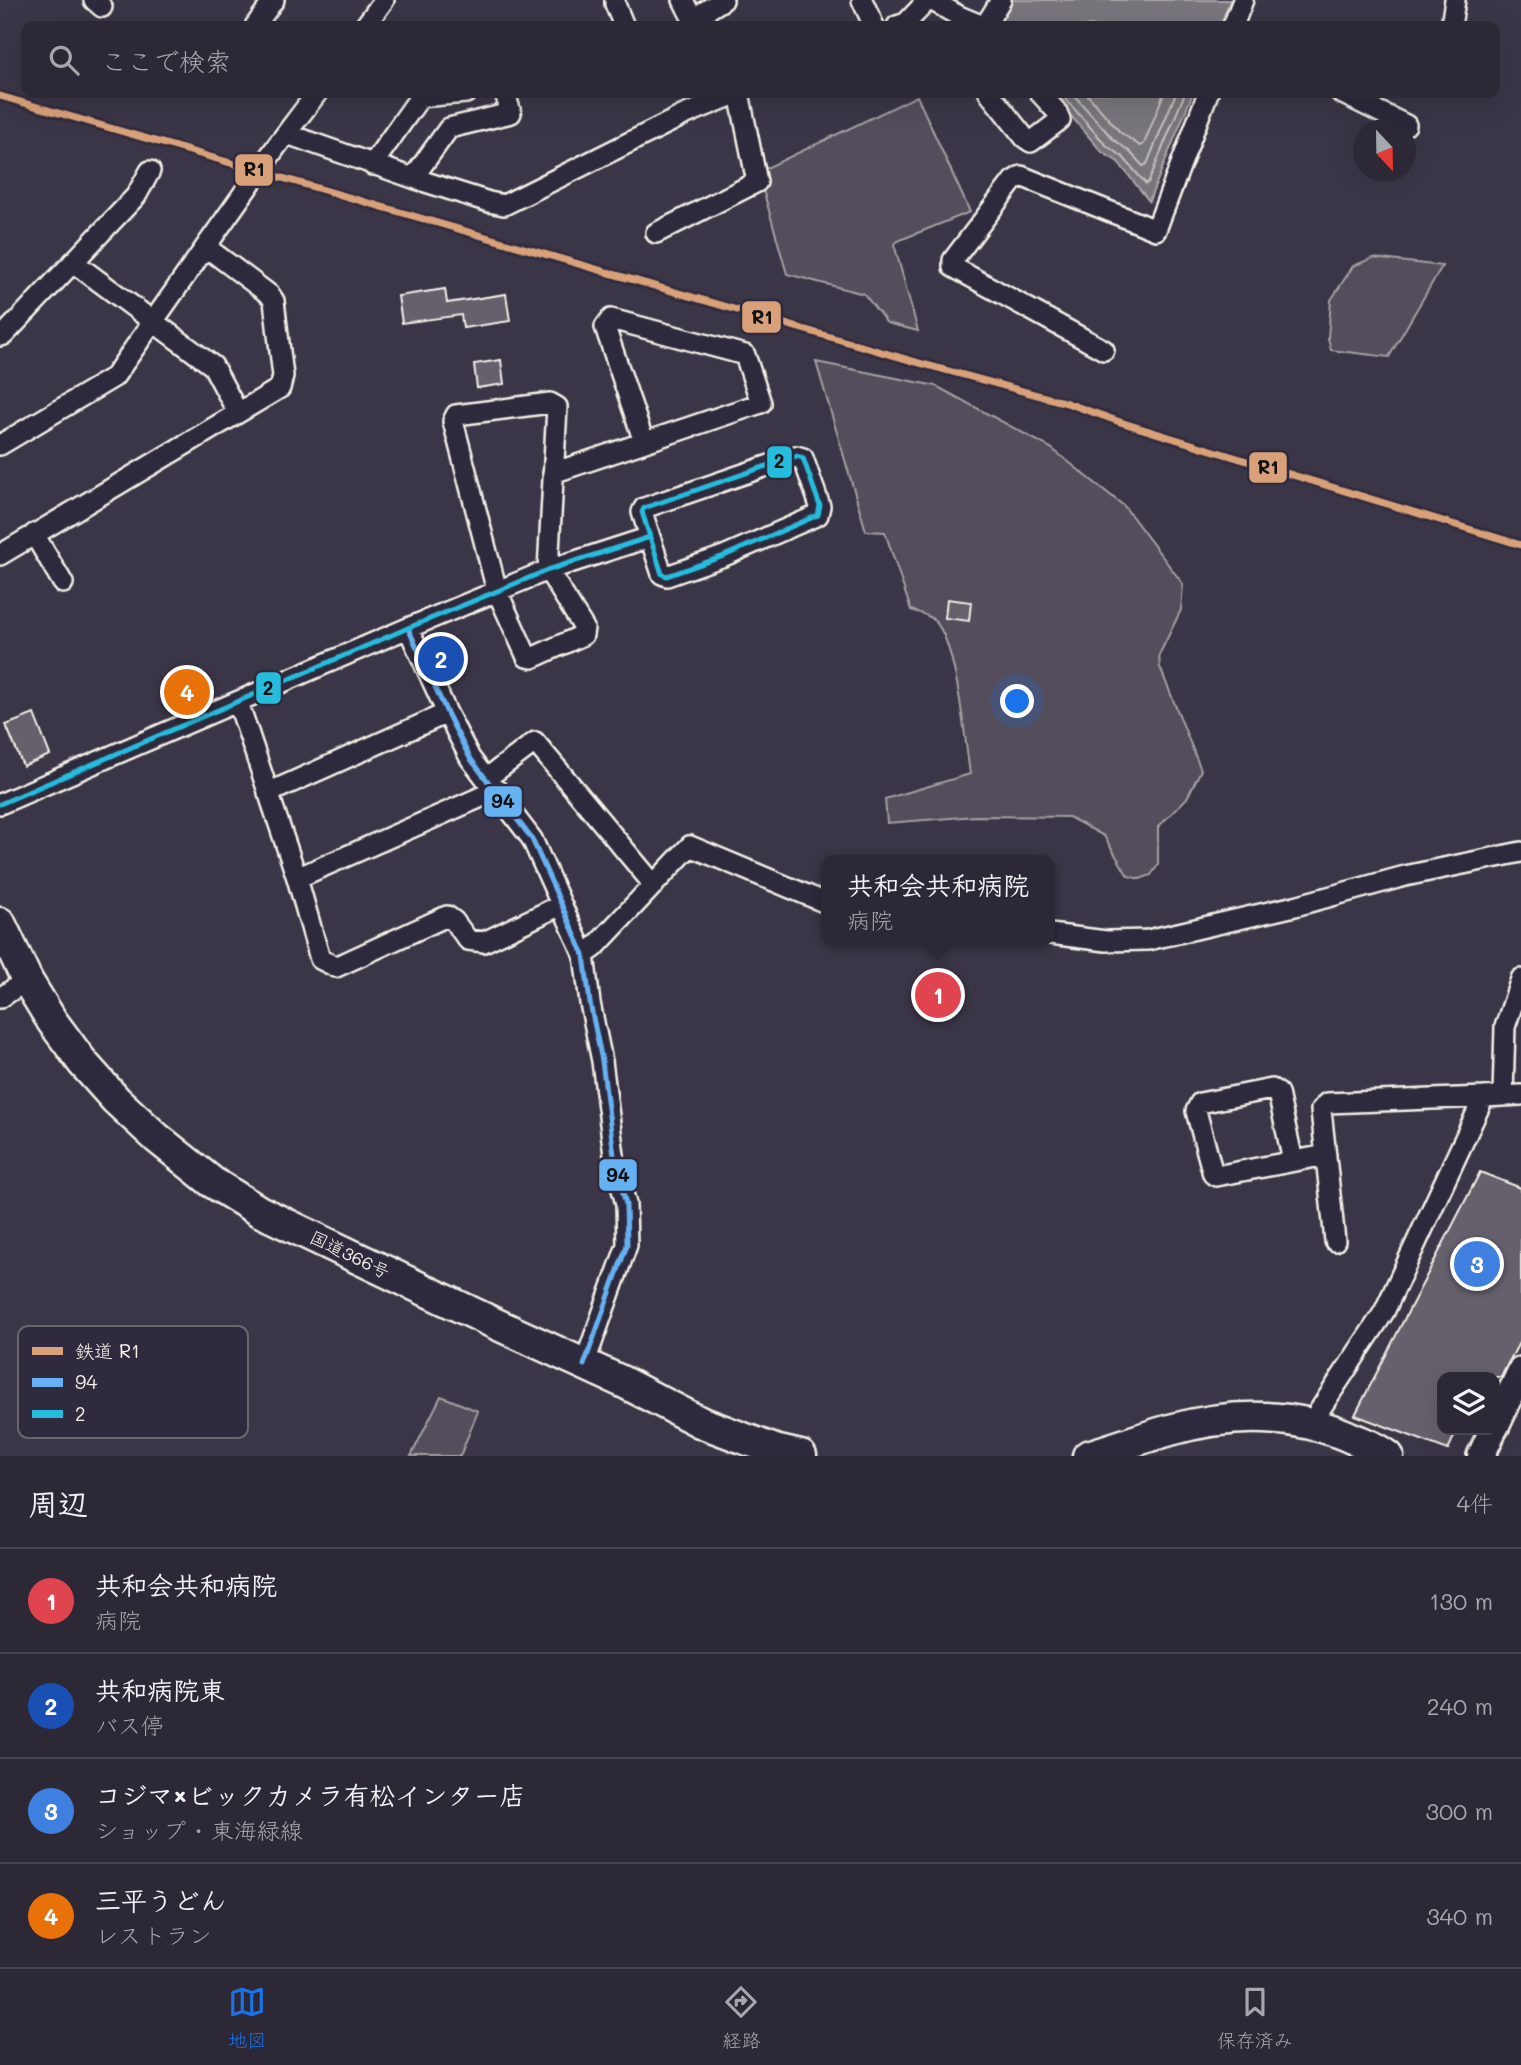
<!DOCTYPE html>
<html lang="ja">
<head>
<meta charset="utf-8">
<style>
  :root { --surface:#2c2835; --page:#383441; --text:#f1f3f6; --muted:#a6a6ad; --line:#484450; --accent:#1a73e8 }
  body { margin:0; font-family:Mali,"Klee One",sans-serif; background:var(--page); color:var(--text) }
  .controls { position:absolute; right:21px; bottom:21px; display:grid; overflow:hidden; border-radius:14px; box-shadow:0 7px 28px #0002 }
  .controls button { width:63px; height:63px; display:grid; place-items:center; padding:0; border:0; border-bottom:2px solid var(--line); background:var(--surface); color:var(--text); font:35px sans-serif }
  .compass { position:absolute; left:1353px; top:119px; width:63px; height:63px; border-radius:50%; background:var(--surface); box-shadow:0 7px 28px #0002; rotate:158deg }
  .you { position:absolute; left:1018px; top:702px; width:24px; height:24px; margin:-18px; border:5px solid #fff; border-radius:50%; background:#1a73e8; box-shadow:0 0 0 10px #1a73e833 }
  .badge { display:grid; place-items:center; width:46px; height:46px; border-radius:50%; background:var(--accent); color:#fff; font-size:23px; font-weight:700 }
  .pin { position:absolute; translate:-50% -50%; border:4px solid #fff; box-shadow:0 2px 7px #0006 }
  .popup { position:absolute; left:821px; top:855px; width:234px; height:91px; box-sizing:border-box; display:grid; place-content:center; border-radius:14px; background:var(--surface); filter:drop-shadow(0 2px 5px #0005); font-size:23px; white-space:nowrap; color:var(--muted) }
  .popup b { font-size:26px; color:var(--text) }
  .popup::after { content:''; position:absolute; left:50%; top:100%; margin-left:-14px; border:14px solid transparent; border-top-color:var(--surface) }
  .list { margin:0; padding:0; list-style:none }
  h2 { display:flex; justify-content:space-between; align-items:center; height:91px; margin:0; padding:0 28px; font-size:30px }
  h2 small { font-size:23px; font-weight:400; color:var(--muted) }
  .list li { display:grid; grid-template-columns:46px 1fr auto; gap:21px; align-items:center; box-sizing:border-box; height:105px; padding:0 28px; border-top:2px solid var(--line) }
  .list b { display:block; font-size:26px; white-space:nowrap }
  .list p { margin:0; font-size:23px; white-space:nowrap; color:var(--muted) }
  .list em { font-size:23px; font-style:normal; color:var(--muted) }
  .icon { flex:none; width:38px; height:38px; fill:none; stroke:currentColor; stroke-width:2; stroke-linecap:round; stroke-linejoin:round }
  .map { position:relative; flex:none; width:1521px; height:1456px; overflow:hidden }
  .search { position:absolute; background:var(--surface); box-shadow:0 7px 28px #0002; left:21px; right:21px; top:21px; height:77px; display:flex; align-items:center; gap:18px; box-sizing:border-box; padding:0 24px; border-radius:14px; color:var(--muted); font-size:26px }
  .sheet { height:511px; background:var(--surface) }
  nav { display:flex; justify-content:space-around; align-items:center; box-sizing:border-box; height:98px; border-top:2px solid var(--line); background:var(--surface); font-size:19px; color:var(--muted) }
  nav a { display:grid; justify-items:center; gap:4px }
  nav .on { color:var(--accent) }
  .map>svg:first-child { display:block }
  .green { fill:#534e5c; stroke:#a4a0a2; stroke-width:2 }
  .water { fill:#78747b; stroke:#aaa6a7; stroke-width:2 }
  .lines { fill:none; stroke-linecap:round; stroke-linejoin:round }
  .shore { stroke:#c2bfbc; stroke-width:2 }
  .building { fill:#65616c; stroke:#f4f1e8; stroke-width:2 }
  .minor-casing { stroke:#f4f1e8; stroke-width:24 }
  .major-casing { stroke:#f4f1e8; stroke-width:32 }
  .highway-casing { stroke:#f4f1e8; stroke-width:35 }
  .minor { stroke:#2f2a3d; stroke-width:19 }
  .major { stroke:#2f2a3d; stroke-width:26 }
  .highway { stroke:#2f2a3d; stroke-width:30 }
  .bus-1-casing { stroke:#2f2a3d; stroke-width:10 }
  .bus-2-casing { stroke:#2f2a3d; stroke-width:10 }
  .bus-1 { stroke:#66b1f2; stroke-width:5 }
  .bus-2 { stroke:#26bcdd; stroke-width:5 }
  .rail-1-casing { stroke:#2f2a3d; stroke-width:12 }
  .rail-1 { stroke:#d9a179; stroke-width:7 }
  .labels { text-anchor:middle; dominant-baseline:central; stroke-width:7; stroke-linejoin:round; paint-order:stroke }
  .street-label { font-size:18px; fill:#f4f1e8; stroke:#2f2a3d }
  .key { fill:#2f2a3d; stroke:#6a6670; stroke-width:2 }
  .key-label { font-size:19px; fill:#f4f1e8 }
  .line-badge { stroke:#2f2a3d; stroke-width:2.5 }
  .pale-badge-label { font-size:19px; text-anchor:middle; font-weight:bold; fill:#111 }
</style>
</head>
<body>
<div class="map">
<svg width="1521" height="1456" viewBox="0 0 1521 1456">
  <rect width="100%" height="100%" fill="#3b3647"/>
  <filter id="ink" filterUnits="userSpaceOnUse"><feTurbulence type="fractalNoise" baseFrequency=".0143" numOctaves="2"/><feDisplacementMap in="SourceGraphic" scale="14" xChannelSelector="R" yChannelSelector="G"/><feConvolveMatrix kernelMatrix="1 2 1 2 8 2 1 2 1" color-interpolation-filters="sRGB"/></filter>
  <g filter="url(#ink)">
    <path class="green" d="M917 96 970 212 900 240 894 244 918 331 887 323 864 294 787 274 758 172Z
      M1373 258 1442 266 1389 357 1331 350 1328 338 1331 300 1353 266Z
      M816 362 936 386 1051 448 1124 506 1183 584 1181 610 1159 655 1160 667 1201 770 1187 798 1158 827V865L1151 875 1140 879 1128 876 1104 836 1069 817 976 816 887 823 885 799 970 774C965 741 957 644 935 621 930 615 919 613 911 610L885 532 866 531Z
      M441 1396 478 1411 460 1456H411Z"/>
    <path class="water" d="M1012 0H1230L1220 26H996Z
      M1051 93H1193L1149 201 1118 162 1102 152Z"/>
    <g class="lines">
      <path class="shore" d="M1060 93 1107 146 1123 157 1146 184 1149 181 1185 93
        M1072 93 1113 139 1129 151 1143 166 1147 164 1176 93
        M1086 93 1120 132 1140 146 1144 144 1164 93"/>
    </g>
    <path class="building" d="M445 289 447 303 506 294 510 321 463 328 461 315 402 323 398 296Z
      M501 360 504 384 477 388 474 364Z
      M947 599 971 602 969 621 945 618Z
      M192 681 198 697 182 704 176 687Z
      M34 714 50 755 23 766 6 725Z
      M1480 1172 1521 1188V1339L1501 1377H1442V1430H1457L1448 1450 1355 1415Z"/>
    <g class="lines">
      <g class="minor-casing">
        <path id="minor" d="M94 0 102 7
          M615 0V4L624 26
          M683 0 690 14 699 15 723 0
          M862 0 874 26
          M931 0 959 16 983 26
          M255 26 274 0
          M365 26 384 0
          M897 26 906 23 928 0
          M982 26 988 21 1001 0
          M1233 26 1243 0
          M1451 26 1455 0
          M989 93 1025 138 1031 142 1060 120 1057 112 1040 93
          M1341 93 1406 125
          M287 134 413 178 489 202 504 205 684 115 738 93
          M372 165 420 97 466 93
          M413 178 449 128 511 113 505 93
          M656 233 757 182 739 93
          M73 262 213 366 238 413
          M0 336 4 335 136 196 150 171
          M1104 350 953 267V260L1013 181 1021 176 1156 230 1208 93
          M550 403 557 407 548 570 584 628 583 635 532 658 527 657 497 591 453 421 456 415Z
          M0 445 114 377 276 147 317 93
          M553 473 761 403 745 355 611 319 605 327 644 442
          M34 534 63 583
          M0 555 280 388 283 376 274 301 270 295 206 247
          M408 628 447 713 470 758 532 839 584 955 590 1003 602 1061 615 1163 626 1204 627 1245 584 1365
          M238 702 297 878 320 959 336 967 447 916 454 921 468 940 484 942 561 905
          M487 778 535 742 654 885
          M268 793 447 713
          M0 804 408 628 548 570 650 537 642 512 644 508 796 456 803 458 820 506 818 515 724 556 667 576 662 574 650 537
          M297 878 497 790
          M1050 934 1106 941 1148 940 1295 906 1405 876 1521 852
          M584 955 594 948 690 846 826 903
          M0 998 27 980
          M1503 1095 1505 1027 1521 979
          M1293 1161 1278 1093 1272 1089 1200 1103 1196 1111 1213 1174 1216 1176 1326 1155
          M1335 1241 1321 1110 1327 1103 1484 1097
          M1311 1423 1384 1312 1484 1097 1521 1095"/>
      </g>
      <g class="major-casing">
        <path id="major" d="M1495 1427 1521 1371
          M1481 1456 1493 1430"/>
      </g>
      <g class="highway-casing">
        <path id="highway" d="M0 923 27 980 52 1021 83 1063 116 1100 157 1138 212 1182 259 1211 494 1323 623 1382 700 1422 775 1450 801 1456
          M1088 1456C1115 1448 1142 1438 1170 1430 1231 1413 1297 1412 1354 1439 1366 1444 1378 1448 1388 1456"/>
      </g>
      <use href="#minor" class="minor"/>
      <use href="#major" class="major"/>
      <use href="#highway" class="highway"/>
      <g class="bus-1-casing">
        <path id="bus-1" d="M408 628 447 713 470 758 532 839 584 955 590 1003 602 1061 615 1163 626 1204 627 1245 584 1365"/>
      </g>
      <g class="bus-2-casing">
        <path id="bus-2" d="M0 804 408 628 548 570 650 537 642 512 644 508 796 456 803 458 820 506 818 515 724 556 667 576 662 574 650 537"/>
      </g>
      <use href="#bus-1" class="bus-1"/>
      <use href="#bus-2" class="bus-2"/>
      <g class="rail-1-casing">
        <path id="rail-1" d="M0 96 923 364 1067 403 1120 422 1521 545"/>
      </g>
      <use href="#rail-1" class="rail-1"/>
    </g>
  </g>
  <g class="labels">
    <g class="street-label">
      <text transform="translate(350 1254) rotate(26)">国道366号</text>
    </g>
  </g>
  <rect x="18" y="1326" width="230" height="112" rx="10" class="key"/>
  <rect x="32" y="1347" width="31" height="8" fill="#d9a179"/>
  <rect x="32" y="1378" width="31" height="9" fill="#66b1f2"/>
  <rect x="32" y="1410" width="31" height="8" fill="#26bcdd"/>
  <g class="key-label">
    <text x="75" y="1358">鉄道 R1</text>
    <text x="75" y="1389">94</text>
    <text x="75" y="1421">2</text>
  </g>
  <g class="line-badge">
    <rect x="234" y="153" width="40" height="34" rx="7" fill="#d9a179"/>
    <rect x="741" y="300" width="41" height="34" rx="7" fill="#d9a179"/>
    <rect x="766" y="445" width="27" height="34" rx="7" fill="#26bcdd"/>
    <rect x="1248" y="451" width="40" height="33" rx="7" fill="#d9a179"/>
    <rect x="255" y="671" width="27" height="34" rx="7" fill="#26bcdd"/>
    <rect x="483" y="785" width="40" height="33" rx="7" fill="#66b1f2"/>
    <rect x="598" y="1158" width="40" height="34" rx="7" fill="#66b1f2"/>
  </g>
  <g class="pale-badge-label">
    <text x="254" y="176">R1</text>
    <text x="762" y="324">R1</text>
    <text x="779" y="468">2</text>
    <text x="1268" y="474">R1</text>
    <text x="268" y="695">2</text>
    <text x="503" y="808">94</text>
    <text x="618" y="1182">94</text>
  </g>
</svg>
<div class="controls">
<button><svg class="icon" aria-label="layers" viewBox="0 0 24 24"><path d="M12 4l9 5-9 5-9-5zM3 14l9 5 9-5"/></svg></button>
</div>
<svg class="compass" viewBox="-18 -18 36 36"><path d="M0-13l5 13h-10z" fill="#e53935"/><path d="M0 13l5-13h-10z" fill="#a6a6ad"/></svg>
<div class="you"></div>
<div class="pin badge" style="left:938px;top:995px;background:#e0444e">1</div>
<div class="popup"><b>共和会共和病院</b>病院</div>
<div class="pin badge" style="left:441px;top:659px;background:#1a4fb4">2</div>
<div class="pin badge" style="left:1477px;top:1264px;background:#3f7fe0">3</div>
<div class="pin badge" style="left:187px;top:692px;background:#e8710a">4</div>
<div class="search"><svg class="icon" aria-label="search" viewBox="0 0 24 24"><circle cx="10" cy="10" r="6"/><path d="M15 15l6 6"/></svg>ここで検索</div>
</div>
<section class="sheet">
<h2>周辺<small>4件</small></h2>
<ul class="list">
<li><span class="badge" style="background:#e0444e">1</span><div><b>共和会共和病院</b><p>病院</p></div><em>130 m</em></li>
<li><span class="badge" style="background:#1a4fb4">2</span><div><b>共和病院東</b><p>バス停</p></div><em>240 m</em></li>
<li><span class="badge" style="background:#3f7fe0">3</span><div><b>コジマ×ビックカメラ有松インター店</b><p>ショップ · 東海緑線</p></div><em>300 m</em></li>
<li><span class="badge" style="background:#e8710a">4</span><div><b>三平うどん</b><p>レストラン</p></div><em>340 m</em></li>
</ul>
</section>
<nav>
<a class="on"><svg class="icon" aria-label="map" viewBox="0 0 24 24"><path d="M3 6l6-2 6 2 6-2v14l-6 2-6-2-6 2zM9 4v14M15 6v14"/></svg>地図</a>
<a><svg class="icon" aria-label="directions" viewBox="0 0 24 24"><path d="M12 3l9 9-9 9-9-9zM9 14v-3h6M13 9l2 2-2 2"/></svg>経路</a>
<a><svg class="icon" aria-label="saved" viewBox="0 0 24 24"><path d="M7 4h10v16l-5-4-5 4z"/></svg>保存済み</a>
</nav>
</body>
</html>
